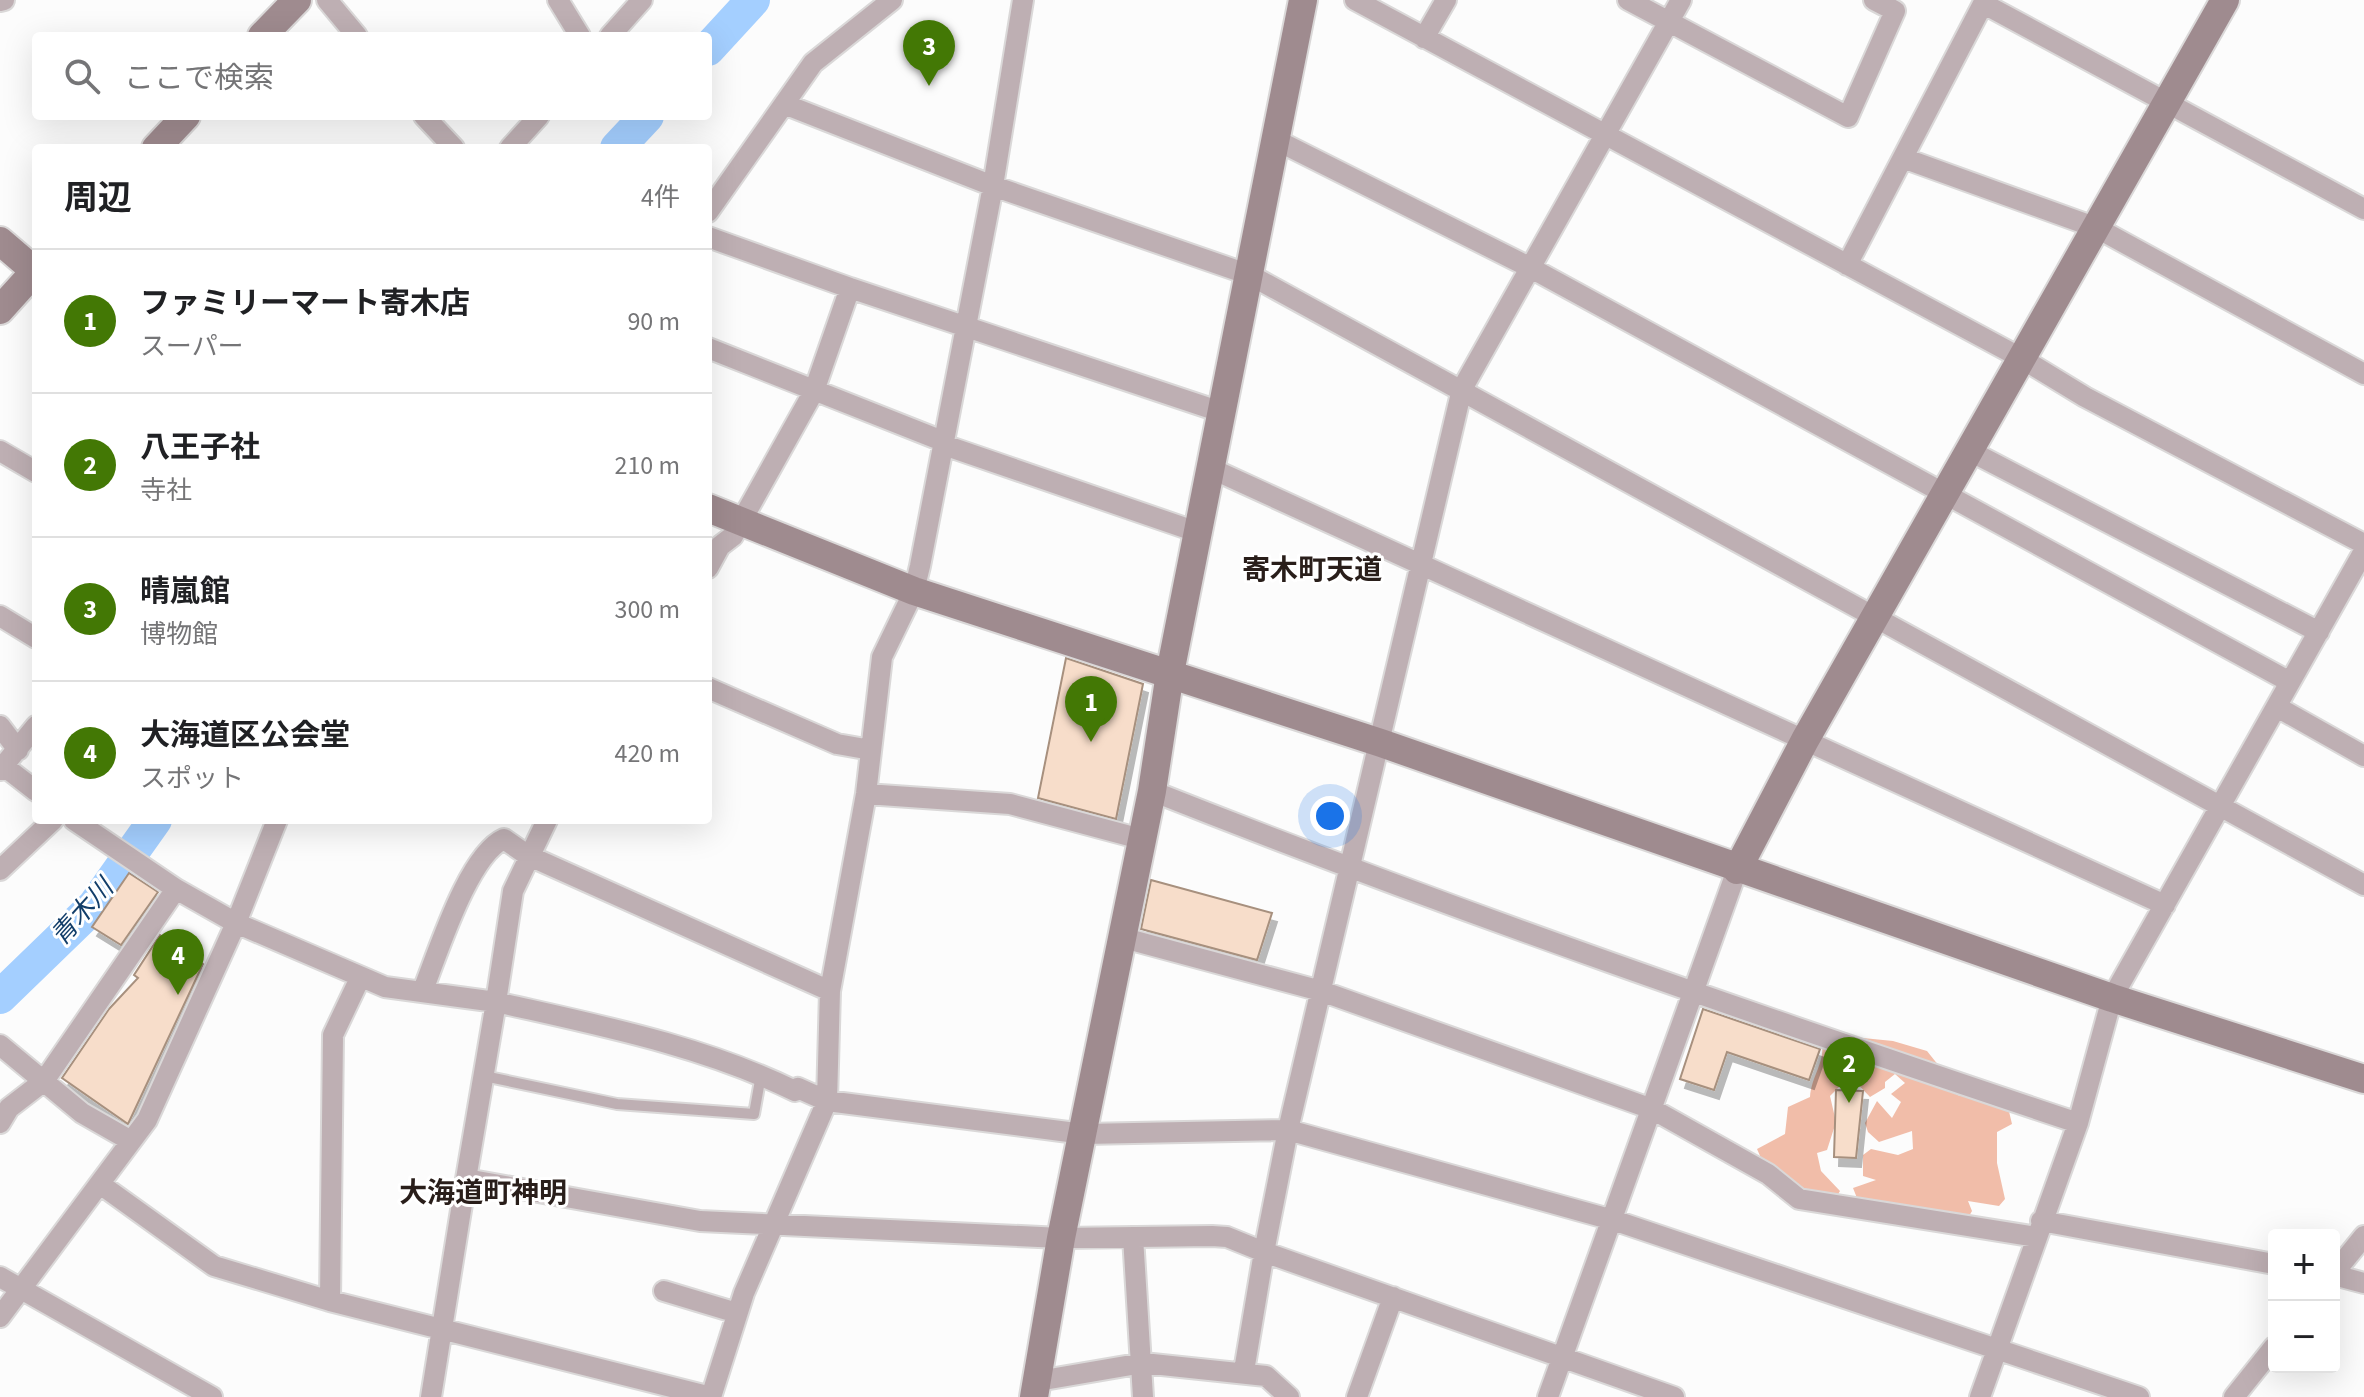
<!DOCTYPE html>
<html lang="ja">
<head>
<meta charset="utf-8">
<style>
  :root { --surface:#fff; --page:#f6f6f6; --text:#202124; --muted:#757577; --line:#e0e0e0; --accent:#437805 }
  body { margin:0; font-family:"Source Sans 3","Noto Sans JP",sans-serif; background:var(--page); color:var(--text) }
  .controls { position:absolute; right:24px; bottom:24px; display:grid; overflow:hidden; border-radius:8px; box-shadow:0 8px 32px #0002 }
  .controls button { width:72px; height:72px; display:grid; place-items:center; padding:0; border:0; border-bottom:2px solid var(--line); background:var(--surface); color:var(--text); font:40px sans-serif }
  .you { position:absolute; left:1330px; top:816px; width:28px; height:28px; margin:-20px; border:6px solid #fff; border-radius:50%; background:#1a73e8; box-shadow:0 0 0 12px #1a73e833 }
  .badge { display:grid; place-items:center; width:52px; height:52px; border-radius:50%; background:var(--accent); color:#fff; font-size:26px; font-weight:700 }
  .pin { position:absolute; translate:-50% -66px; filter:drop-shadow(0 2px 4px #0008) }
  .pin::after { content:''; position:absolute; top:42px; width:28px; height:24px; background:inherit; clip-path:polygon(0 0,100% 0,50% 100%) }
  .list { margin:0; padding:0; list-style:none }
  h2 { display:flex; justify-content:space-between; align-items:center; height:104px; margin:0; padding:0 32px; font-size:34px }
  h2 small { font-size:26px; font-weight:400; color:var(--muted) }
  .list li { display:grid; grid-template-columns:52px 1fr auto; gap:24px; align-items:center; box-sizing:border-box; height:144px; padding:0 32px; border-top:2px solid var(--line) }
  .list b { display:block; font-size:30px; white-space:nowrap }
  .list p { margin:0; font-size:26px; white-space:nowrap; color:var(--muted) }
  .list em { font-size:26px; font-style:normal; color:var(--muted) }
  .icon { flex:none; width:44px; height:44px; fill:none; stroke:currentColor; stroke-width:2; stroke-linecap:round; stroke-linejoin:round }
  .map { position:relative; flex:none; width:2364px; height:1397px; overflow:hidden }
  .search { position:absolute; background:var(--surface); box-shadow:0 8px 32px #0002; left:32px; top:32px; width:680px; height:88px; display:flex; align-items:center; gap:20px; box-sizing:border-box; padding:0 28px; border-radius:8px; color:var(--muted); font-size:30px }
  .panel { position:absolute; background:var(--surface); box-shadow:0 8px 32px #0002; left:32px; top:144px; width:680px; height:680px; border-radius:8px }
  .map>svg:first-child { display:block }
  .green { fill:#f1bda9 }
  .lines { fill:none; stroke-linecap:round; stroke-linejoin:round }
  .river { stroke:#a4cfff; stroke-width:34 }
  .building { fill:#f7ddca; stroke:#a7907e; stroke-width:2; filter:url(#shadow) }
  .lane-casing { stroke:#dad8d8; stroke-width:14 }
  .street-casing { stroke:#dad8d8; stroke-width:24 }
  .secondary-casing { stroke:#dad8d8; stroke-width:32 }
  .lane { stroke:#beafb3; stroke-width:10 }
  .street { stroke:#beafb3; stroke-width:20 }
  .secondary { stroke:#9f8b8f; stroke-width:28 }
  .labels { text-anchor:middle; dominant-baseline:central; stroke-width:6; stroke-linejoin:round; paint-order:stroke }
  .water-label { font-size:26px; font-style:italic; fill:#123e6a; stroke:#fff }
  .quarter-label { font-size:28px; font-weight:bold; fill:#291e1a; stroke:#fff }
</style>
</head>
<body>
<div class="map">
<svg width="2364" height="1397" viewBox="0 0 2364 1397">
  <defs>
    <filter id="shadow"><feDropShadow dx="5" dy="9" stdDeviation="0" flood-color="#0004"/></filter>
  </defs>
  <rect width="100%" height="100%" fill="#fcfcfc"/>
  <path class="green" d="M1833 1035 1893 1041 1927 1051 1939 1066C1938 1083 1945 1089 1960 1096L1964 1085 2006 1099 2012 1124 1997 1132V1163L2005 1199 1999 1206 1968 1201 1972 1211 1964 1225 1859 1203 1853 1188 1876 1180 1863 1176V1155L1871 1149 1898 1155 1913 1149 1912 1131 1879 1142 1868 1132 1865 1123 1877 1101 1892 1118 1901 1102 1891 1094 1905 1083 1895 1074 1885 1082V1088L1870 1097 1850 1076 1830 1096 1836 1122 1827 1150 1817 1153 1821 1171 1840 1191 1834 1201 1805 1194 1768 1174 1757 1149 1785 1134 1788 1107 1810 1097C1812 1073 1827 1062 1821 1037Z"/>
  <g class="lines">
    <path class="river" d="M708 49 753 0
      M617 148 647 116
      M0 997 94 906 155 820"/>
  </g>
  <path class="building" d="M1066 658 1143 684 1116 819 1038 798Z
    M129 873 158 892 121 945 92 927Z
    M1151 880 1272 913 1257 960 1141 929Z
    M160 935 203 964 128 1124 62 1078 109 1009 138 978 134 975Z
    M1703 1009 1820 1049 1809 1080 1727 1052 1714 1090 1680 1079Z
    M1836 1090 1863 1091 1856 1158 1834 1157Z"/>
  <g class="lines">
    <g class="lane-casing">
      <path id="lane" d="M484 1076 617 1104 754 1114 761 1075"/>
    </g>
    <g class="street-casing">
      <path id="street" d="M327 0 357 36
        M558 0 580 36
        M1023 0 993 186 920 566 914 591 882 657 866 794 830 991 827 1101 1084 1134 1288 1130 1613 1220 2139 1397
        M1355 0 2021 358 2085 397 2364 544
        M1628 0 1848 117 1895 11 1874 0
        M0 1 4 0
        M1984 4 2364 209
        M610 36 642 0
        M1424 38 1446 0
        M784 104 993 186 1250 275 2364 885
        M424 116 454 148
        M1278 141 1529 267 2290 682
        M510 148 539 116
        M1903 158 2097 228 2364 374
        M708 212 813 63 892 0
        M708 237 850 288 1221 412
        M1847 265 1985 0
        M708 348 945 442
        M944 445 1197 532
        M1968 450 2319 632
        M0 451 36 472
        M1210 468 2165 905
        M708 568 720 546 733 536 814 391 850 288
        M0 616 36 638
        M708 688 837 744 871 750
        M2277 707 2364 756
        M0 726 18 750
        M5 767 36 791
        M0 770 36 726
        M1152 791C1457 912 1767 1019 2078 1123
        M866 794 1010 804 1141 839
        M74 820 176 889 236 923 277 820
        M0 870 53 820
        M1120 937 1321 991 1652 1109 1768 1174 1799 1199 2037 1237
        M423 990C438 953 468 855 504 839L527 855 830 991
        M0 1045 82 1113 131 1141
        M0 1123 9 1108 44 1081 176 889
        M100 1184 214 1266 330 1301 711 1397 744 1293 827 1101 798 1088 795 1091C701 1045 597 1025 496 1002L513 891 547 820
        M2041 1221 2274 1264
        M1133 1237 1143 1397
        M2334 1273 2364 1236
        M2334 1275 2364 1283
        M0 1277 212 1397
        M664 1291 737 1313
        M330 1301 333 1035 360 978
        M0 1317 147 1120 236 923 385 987 496 1002 466 1179 700 1221 1061 1238 1212 1236 1227 1237 1264 1252 1244 1371
        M1038 1381 1143 1363 1266 1376 1289 1397
        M431 1397 466 1179
        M1357 1397 1393 1297
        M1548 1397 1737 870
        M1674 1397 1264 1252 1288 1130 1462 389 1681 0
        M1980 1397 2078 1123 2112 998 2364 551
        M2234 1397 2274 1347"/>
    </g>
    <g class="secondary-casing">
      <path id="secondary" d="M262 36 297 0
        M156 148 186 116
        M0 241 36 272
        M0 310 36 270
        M708 508 914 591 1381 743 2112 998 2364 1079
        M1737 870 1805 740 2225 0
        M1034 1397 1061 1238 1152 791 1170 673 1303 0"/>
    </g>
    <use href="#lane" class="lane"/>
    <use href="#street" class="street"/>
    <use href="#secondary" class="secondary"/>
  </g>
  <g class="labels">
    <g class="water-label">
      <text transform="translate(82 912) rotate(-48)">青木川</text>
    </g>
    <g class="quarter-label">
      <text x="1312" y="570">寄木町天道</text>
      <text x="483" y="1193">大海道町神明</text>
    </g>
  </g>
</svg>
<div class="controls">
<button>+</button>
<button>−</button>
</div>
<div class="you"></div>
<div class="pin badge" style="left:1091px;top:742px">1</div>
<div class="pin badge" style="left:1849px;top:1103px">2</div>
<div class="pin badge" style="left:929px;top:86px">3</div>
<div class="pin badge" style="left:178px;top:995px">4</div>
<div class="search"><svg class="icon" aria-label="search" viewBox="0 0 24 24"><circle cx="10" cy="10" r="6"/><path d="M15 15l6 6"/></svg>ここで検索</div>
<section class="panel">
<h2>周辺<small>4件</small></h2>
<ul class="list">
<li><span class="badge">1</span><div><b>ファミリーマート寄木店</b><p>スーパー</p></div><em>90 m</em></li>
<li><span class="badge">2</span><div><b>八王子社</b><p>寺社</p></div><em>210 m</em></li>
<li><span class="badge">3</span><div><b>晴嵐館</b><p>博物館</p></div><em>300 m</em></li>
<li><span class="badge">4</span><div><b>大海道区公会堂</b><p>スポット</p></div><em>420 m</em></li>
</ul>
</section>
</div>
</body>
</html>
